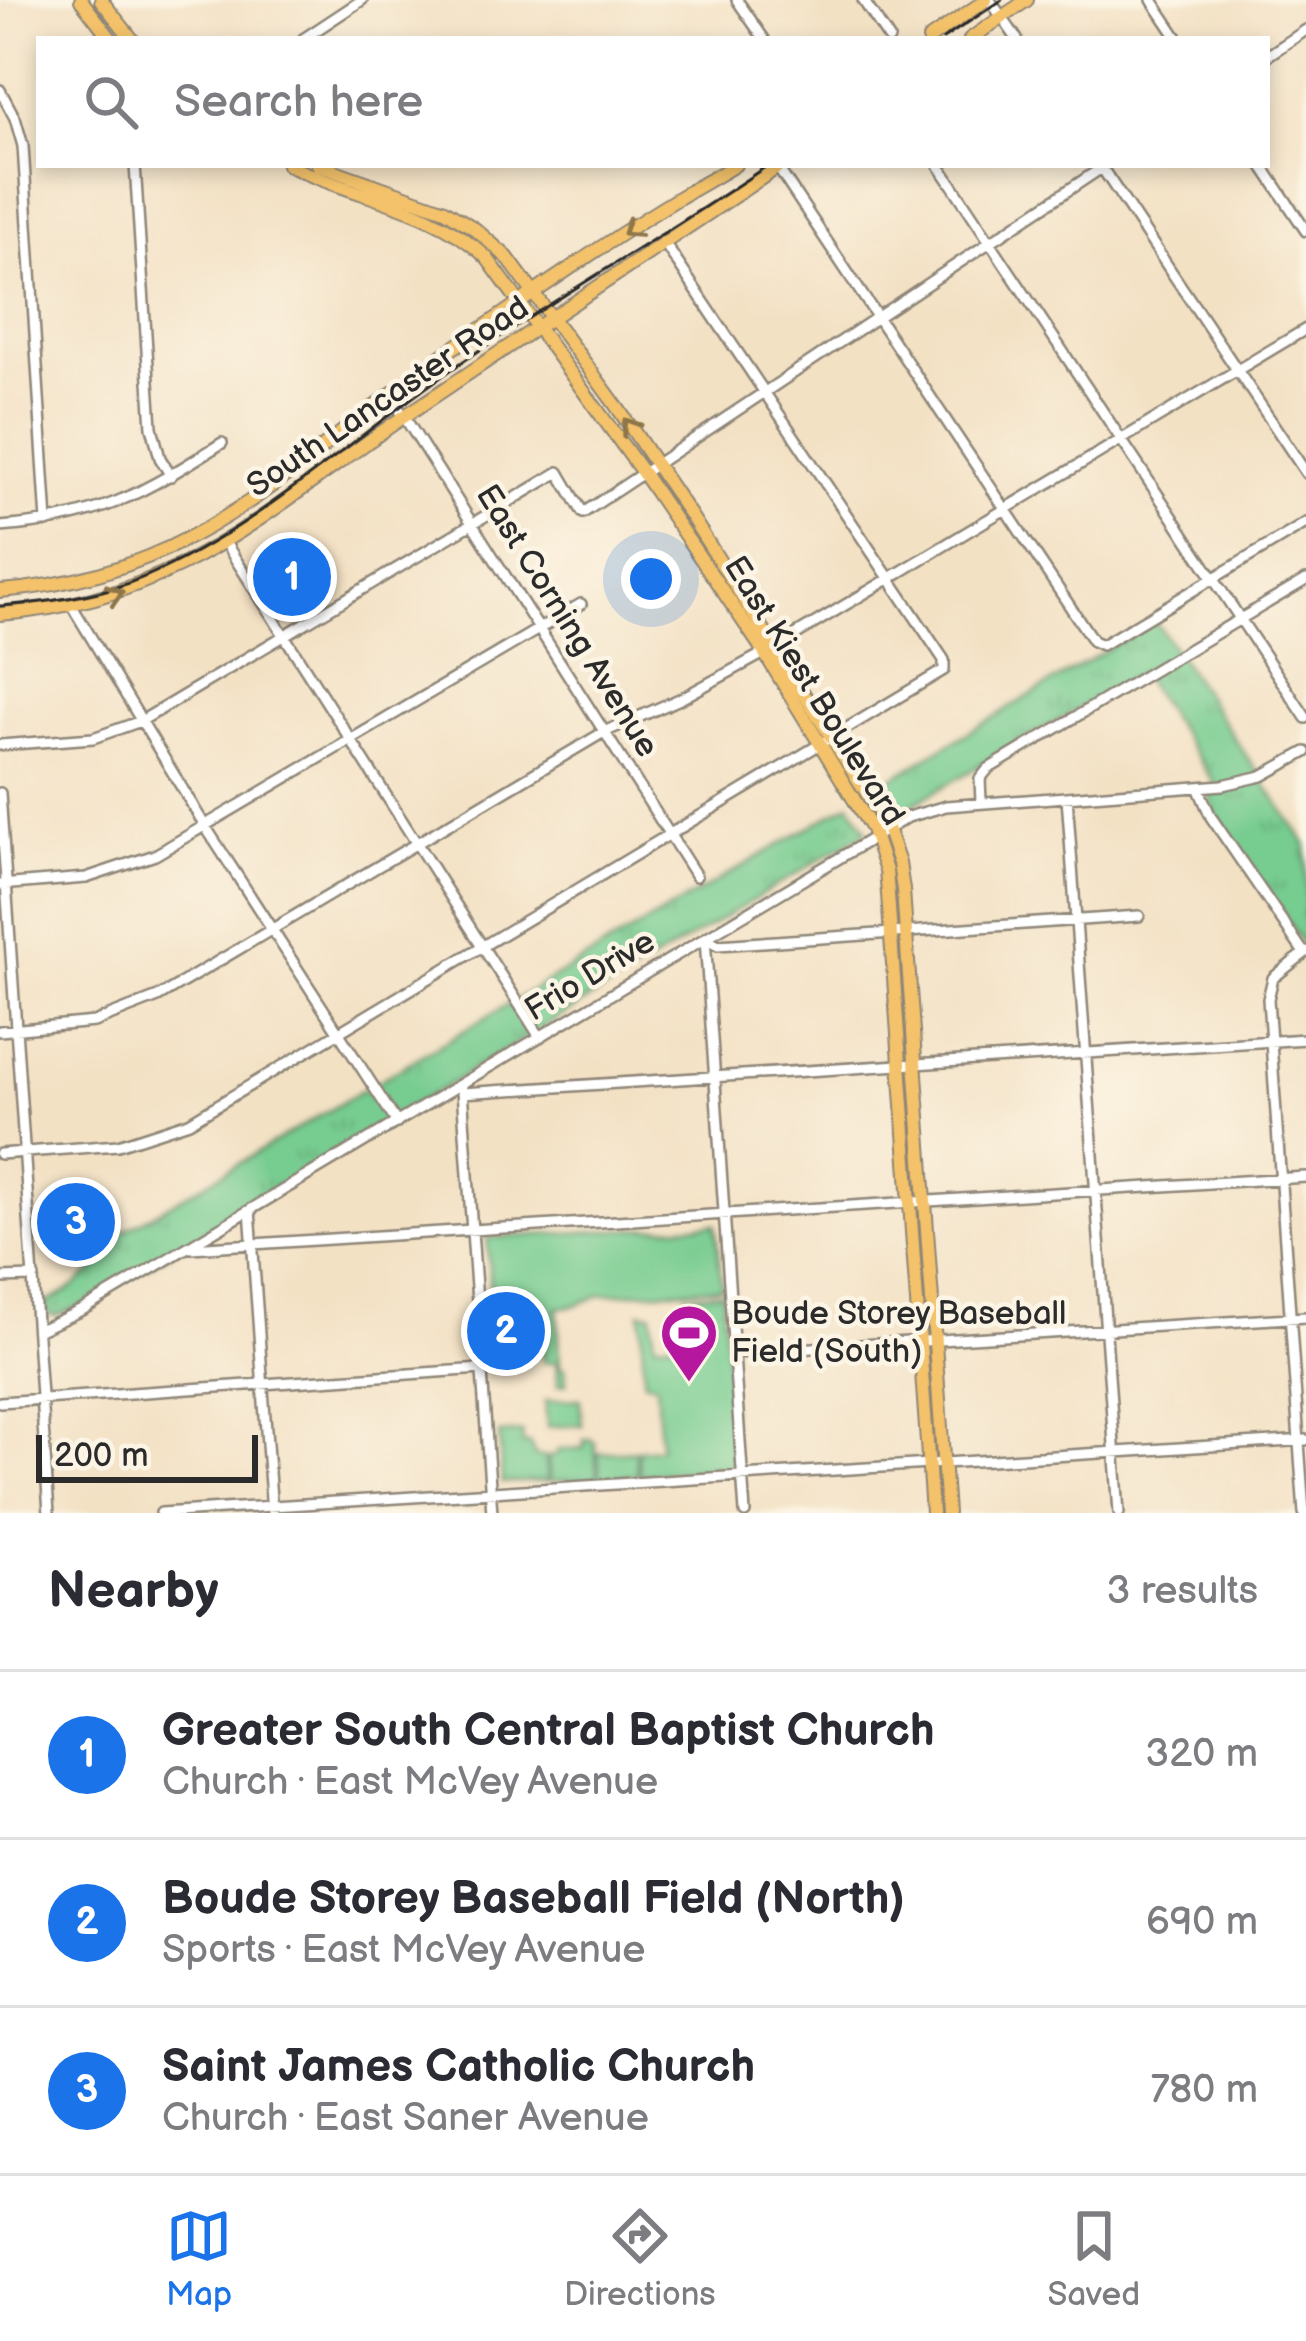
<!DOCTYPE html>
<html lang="en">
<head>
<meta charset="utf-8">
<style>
  :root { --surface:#fff; --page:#f7f7f7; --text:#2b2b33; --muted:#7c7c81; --line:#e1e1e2; --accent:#1a73e8 }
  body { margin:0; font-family:"Balsamiq Sans",sans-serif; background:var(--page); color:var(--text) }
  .scale { position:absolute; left:36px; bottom:30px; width:222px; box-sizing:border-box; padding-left:12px; border:6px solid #2b2b2b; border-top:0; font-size:33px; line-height:42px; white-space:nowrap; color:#2b2b2b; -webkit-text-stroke:9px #fcf5e5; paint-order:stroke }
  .you { position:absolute; left:651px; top:579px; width:42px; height:42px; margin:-30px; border:9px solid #fff; border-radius:50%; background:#1a73e8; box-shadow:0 0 0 18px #1a73e833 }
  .badge { display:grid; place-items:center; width:78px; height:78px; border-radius:50%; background:var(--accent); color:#fff; font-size:39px; font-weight:700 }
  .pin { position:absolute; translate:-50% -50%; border:6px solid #fff; box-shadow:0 3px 12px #0006 }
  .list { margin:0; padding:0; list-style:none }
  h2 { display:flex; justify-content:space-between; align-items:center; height:156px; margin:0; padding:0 48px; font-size:51px }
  h2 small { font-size:39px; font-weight:400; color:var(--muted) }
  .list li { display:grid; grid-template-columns:78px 1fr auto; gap:36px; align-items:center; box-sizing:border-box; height:168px; padding:0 48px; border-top:3px solid var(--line) }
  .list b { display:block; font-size:45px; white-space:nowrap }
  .list p { margin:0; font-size:39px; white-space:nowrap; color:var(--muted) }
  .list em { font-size:39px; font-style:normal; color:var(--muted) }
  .icon { flex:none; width:66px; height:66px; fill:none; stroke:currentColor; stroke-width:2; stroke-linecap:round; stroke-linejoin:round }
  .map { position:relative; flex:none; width:1306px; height:1513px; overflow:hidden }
  .search { position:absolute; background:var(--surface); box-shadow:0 6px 18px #0003; left:36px; right:36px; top:36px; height:132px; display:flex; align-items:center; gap:30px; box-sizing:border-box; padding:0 42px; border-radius:0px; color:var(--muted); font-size:45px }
  .sheet { height:660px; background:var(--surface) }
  nav { display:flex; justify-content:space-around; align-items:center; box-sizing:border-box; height:168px; border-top:3px solid var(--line); background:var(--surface); font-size:33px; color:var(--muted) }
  nav a { display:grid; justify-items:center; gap:6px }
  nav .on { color:var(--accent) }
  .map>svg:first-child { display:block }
  .green { fill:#77cc90; stroke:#517c5e; stroke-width:3 }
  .park { fill:url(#park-tufts); stroke:#517c5e; stroke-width:3 }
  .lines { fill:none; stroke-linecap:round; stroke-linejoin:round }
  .minor-casing { stroke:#8f8678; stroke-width:14 }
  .major-casing { stroke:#8f8678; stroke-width:16 }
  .minor { stroke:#fff; stroke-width:9 }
  .major { stroke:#f3c26a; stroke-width:12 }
  .tram { stroke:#2b2b2b; stroke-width:3 }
  .oneway { stroke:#8f764a }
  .labels { text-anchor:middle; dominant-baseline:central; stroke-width:9; stroke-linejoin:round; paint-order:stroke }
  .street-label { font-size:33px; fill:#2b2b2b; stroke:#fcf5e5 }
  .poi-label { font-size:33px; fill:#2b2b2b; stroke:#fcf5e5; text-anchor:start }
</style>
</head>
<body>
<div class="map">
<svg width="1306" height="1513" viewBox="0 0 1306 1513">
  <defs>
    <pattern id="park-tufts" width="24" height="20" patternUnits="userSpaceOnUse" patternTransform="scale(3)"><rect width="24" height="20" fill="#77cc90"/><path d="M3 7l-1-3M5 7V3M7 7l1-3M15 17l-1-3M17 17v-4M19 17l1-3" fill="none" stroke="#67af7c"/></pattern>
  </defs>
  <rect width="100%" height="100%" fill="#fcf5e5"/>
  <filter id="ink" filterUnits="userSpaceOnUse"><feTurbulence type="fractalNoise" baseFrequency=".00833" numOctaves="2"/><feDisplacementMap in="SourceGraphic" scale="24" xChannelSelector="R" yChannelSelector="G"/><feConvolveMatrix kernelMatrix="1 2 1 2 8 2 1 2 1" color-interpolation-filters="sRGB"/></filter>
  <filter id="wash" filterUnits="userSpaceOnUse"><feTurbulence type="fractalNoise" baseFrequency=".004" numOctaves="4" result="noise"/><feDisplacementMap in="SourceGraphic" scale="48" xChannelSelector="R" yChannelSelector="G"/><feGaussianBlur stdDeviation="2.7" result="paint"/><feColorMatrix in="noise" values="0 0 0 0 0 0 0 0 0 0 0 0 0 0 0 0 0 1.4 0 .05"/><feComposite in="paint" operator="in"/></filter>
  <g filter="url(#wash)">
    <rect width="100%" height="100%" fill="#f3e1c4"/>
    <path class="green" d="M715 1224 722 1287 600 1295 576 1305 558 1308 560 1367 565 1368 566 1384 558 1385 557 1362H543L542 1349 520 1350V1360L494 1365 487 1238Z
      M722 1292 734 1466 639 1475 638 1450 660 1448 656 1384 644 1381 641 1312 652 1313 655 1343 695 1340 693 1303 685 1302 686 1295Z
      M580 1399 582 1425 547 1427 545 1401Z
      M522 1432 523 1444 529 1443 535 1456 545 1457 547 1481 502 1483 499 1434Z
      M590 1439 595 1442 597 1478 550 1481 548 1457 558 1454V1450L584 1448V1440Z
      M636 1450 637 1475 600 1477 598 1453Z"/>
    <path class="park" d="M1155 621 1306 844V950L1214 811 1209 793 1220 791 1140 673 889 818 872 790Z
      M850 803 867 831 86 1304 55 1316 46 1314 44 1303C68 1295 112 1258 121 1233Z"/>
  </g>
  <g filter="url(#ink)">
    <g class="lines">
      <g class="minor-casing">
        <path id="minor" d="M737 0 764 39
          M863 0 889 39
          M990 0 1017 39
          M1152 0 1178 39
          M303 39 362 0
          M1267 56 1306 30
          M0 90 15 118 23 146 47 522
          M135 165 152 427 160 458 171 476
          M939 165 1306 718
          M1100 165 1306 473
          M1262 165 1306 231
          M778 168 1093 641 1102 645 1306 523
          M391 396 696 876
          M0 527C97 520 142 494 222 443
          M224 541 540 1037
          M72 606 205 826 397 1123
          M0 745 93 738 141 721 559 472 583 513 1106 165
          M1198 787 1211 817 1304 953
          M0 793 49 1513
          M1067 797 1119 1513
          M981 802 980 779 988 769 1306 580
          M0 885 86 878 155 855 581 604
          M0 1031 94 1022 158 997 604 732 682 698 775 647 1306 329
          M462 1090 492 1513
          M462 1093 1306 1039
          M0 1154 118 1145 189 1122 944 670V660L665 244
          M250 1210 272 1513
          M191 1248 1306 1177
          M0 1278 34 1277
          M37 1331 84 1309 908 817 946 806 1223 785 1262 776 1306 752
          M734 1353 1306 1317
          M0 1402 482 1369
          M161 1513 1306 1440
          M745 1513 705 938 718 945 1139 916
          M1304 1513 1268 999 1273 978 1306 952"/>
      </g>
      <g class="major-casing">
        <path id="major" d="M81 0 111 39
          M101 0 132 39
          M929 39 986 0
          M970 39 1027 0
          M288 165C354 198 432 204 487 258L643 473 764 652 872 829 886 871 888 894 932 1513
          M318 165 445 210 475 229 507 257 615 404 691 516 885 822 899 863 903 890 947 1513
          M0 591C208 576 299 453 459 344 529 297 599 246 672 202 693 189 714 178 735 165
          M0 614C175 602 266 511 402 418 528 333 655 249 781 165"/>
      </g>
      <use href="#minor" class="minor"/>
      <use href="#major" class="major"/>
      <path class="tram" d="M943 39 1002 0
        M0 606C42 603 85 598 126 584 238 544 341 447 438 379 545 303 660 239 768 165"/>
    </g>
    <defs><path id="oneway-chevron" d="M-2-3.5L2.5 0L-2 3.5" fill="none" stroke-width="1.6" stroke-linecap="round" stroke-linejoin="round" transform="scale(3)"/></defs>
    <g class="oneway">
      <use href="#oneway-chevron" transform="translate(630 230) rotate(146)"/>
      <use href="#oneway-chevron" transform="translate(629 426) rotate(-124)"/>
      <use href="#oneway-chevron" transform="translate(115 594) rotate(-17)"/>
    </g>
  </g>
  <defs>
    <g id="stadium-pin" transform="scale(3)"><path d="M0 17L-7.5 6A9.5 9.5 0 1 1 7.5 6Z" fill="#b5179e" stroke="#fcf5e5"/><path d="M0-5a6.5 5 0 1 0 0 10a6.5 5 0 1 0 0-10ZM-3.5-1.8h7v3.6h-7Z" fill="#fff"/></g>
  </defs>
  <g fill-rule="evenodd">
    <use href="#stadium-pin" x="689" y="1333"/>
  </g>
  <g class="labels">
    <g class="street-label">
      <text transform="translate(388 397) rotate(-34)">South Lancaster Road</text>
      <text transform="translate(567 621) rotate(58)">East Corning Avenue</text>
      <text transform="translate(814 691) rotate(58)">East Kiest Boulevard</text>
      <text transform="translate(590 976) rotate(-31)">Frio Drive</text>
    </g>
    <g class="poi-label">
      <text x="731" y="1314">Boude Storey Baseball<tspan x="731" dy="38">Field (South)</tspan></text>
    </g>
  </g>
</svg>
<div class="scale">200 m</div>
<div class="you"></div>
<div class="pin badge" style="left:292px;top:577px">1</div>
<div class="pin badge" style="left:506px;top:1331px">2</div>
<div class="pin badge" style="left:76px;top:1222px">3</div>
<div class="search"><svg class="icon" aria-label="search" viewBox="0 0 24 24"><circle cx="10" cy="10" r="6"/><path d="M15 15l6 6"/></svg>Search here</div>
</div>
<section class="sheet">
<h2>Nearby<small>3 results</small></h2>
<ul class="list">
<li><span class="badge">1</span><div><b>Greater South Central Baptist Church</b><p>Church · East McVey Avenue</p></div><em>320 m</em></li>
<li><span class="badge">2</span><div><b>Boude Storey Baseball Field (North)</b><p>Sports · East McVey Avenue</p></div><em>690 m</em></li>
<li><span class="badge">3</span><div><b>Saint James Catholic Church</b><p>Church · East Saner Avenue</p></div><em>780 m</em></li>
</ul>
</section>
<nav>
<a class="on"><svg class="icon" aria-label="map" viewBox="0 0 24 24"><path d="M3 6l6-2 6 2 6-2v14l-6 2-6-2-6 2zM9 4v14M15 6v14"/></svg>Map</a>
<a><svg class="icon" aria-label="directions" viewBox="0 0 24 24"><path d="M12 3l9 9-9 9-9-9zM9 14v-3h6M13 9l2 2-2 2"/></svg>Directions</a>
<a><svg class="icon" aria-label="saved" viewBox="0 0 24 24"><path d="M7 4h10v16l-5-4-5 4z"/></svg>Saved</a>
</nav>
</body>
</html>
